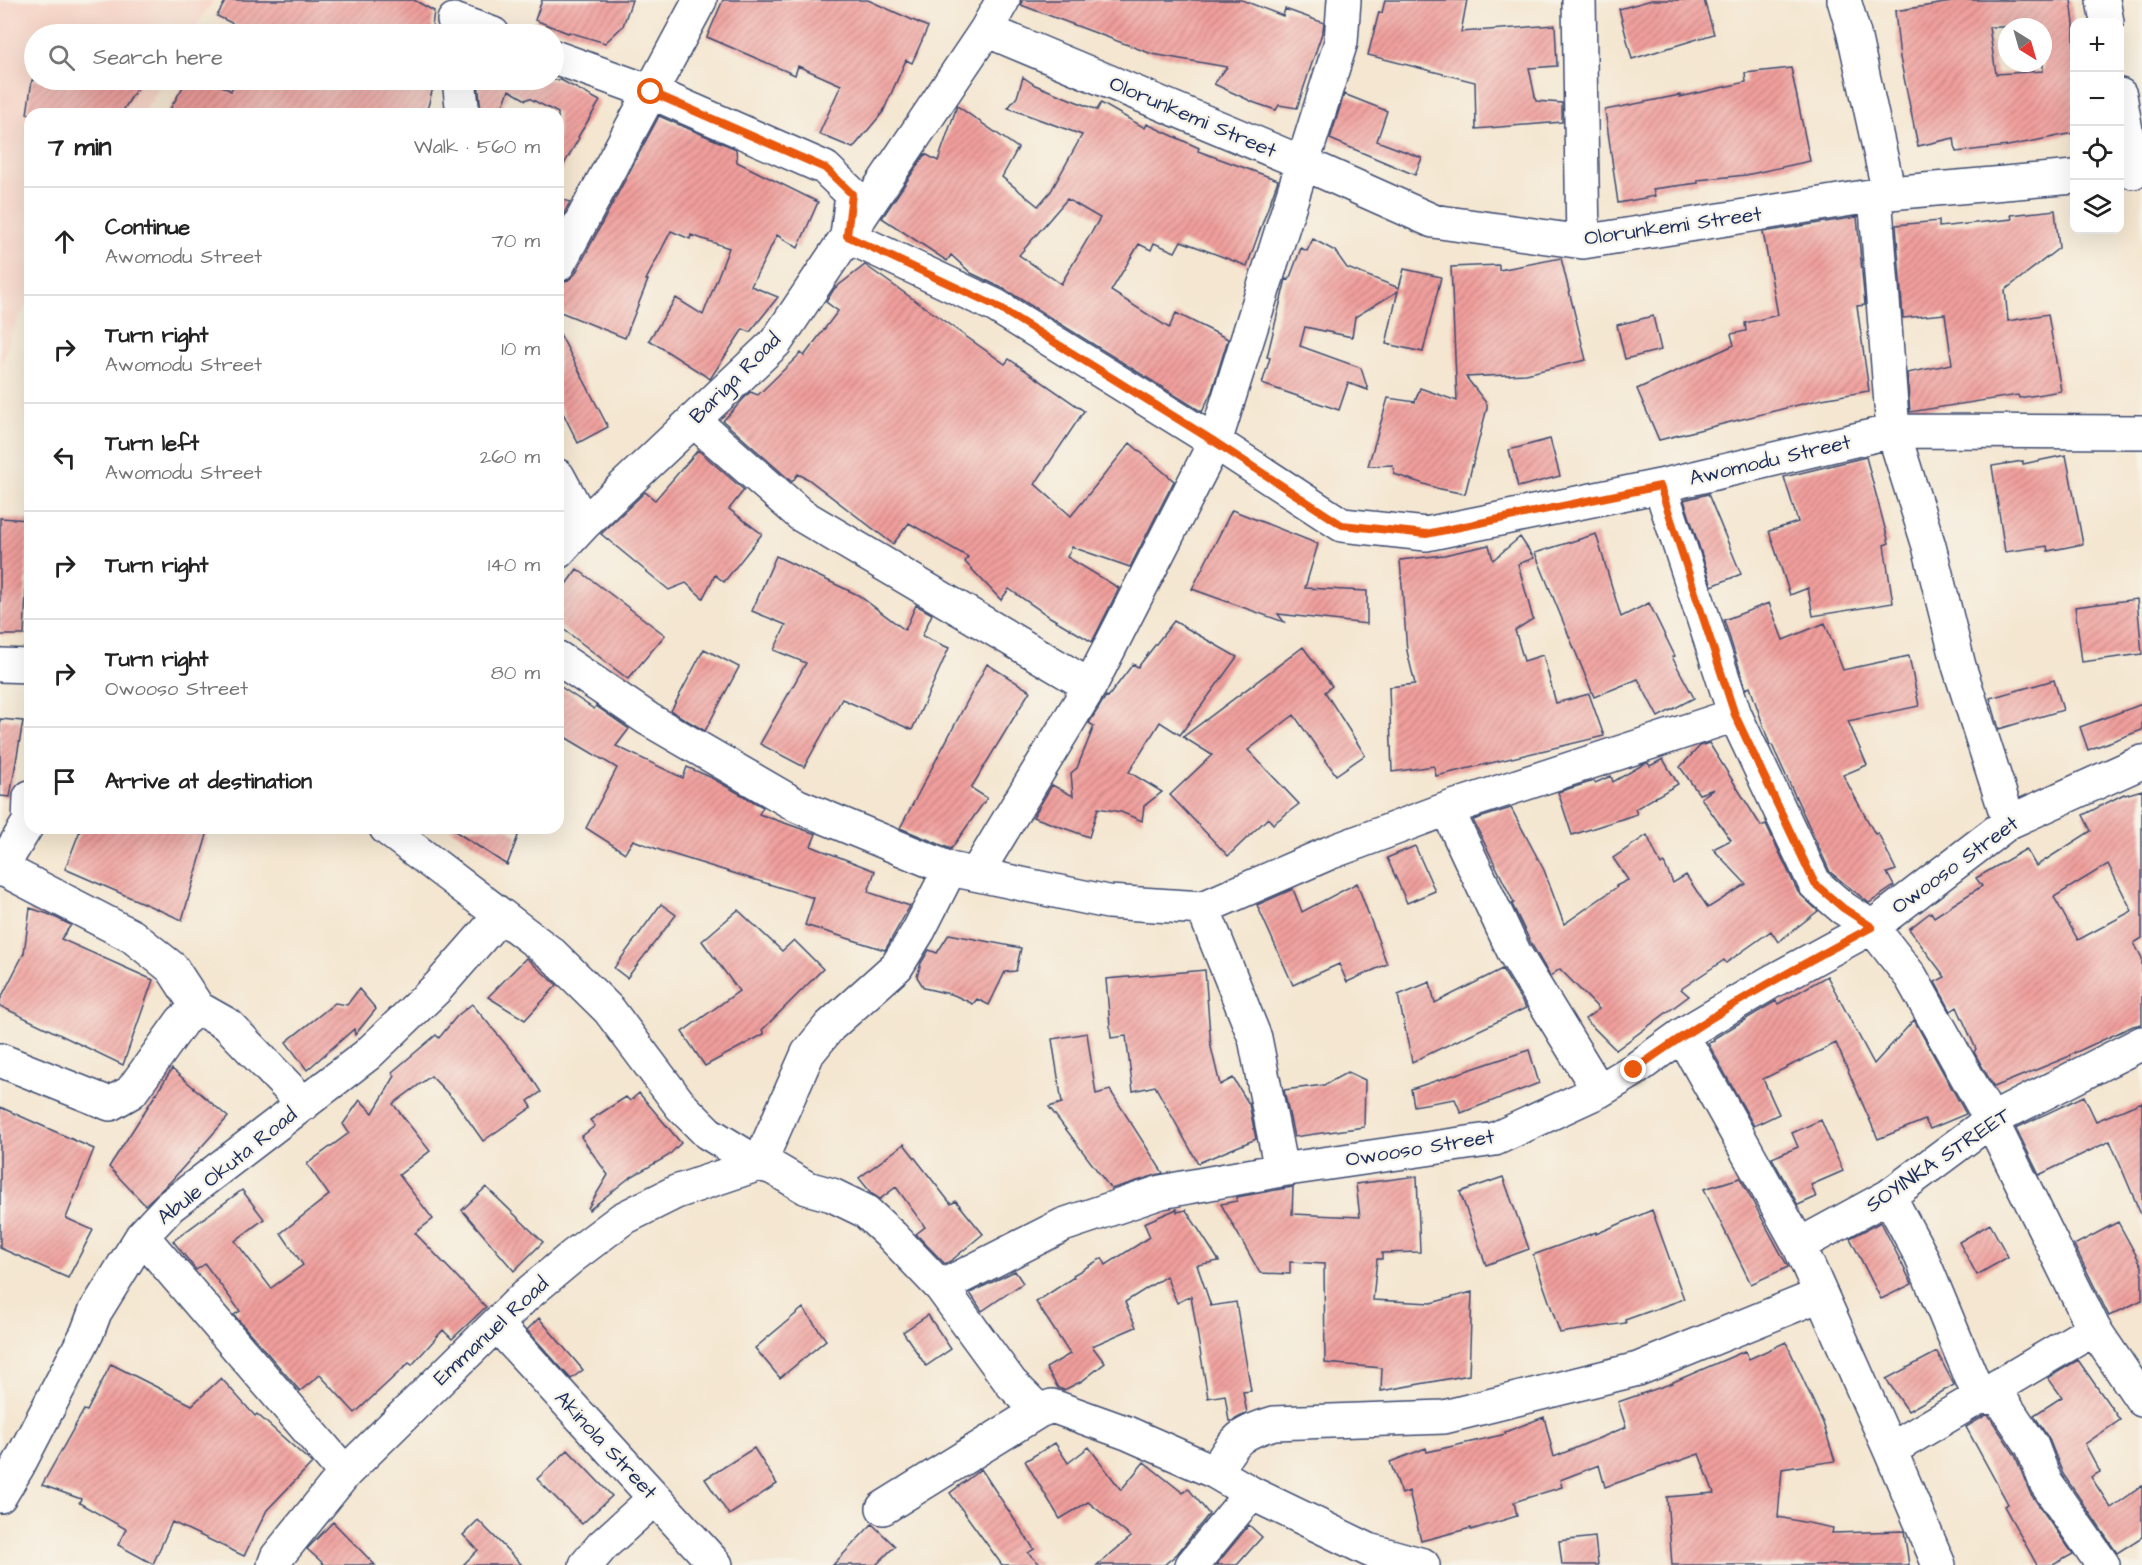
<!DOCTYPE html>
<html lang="en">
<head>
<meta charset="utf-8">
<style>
  :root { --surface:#fff; --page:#f6f6f6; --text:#222; --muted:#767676; --line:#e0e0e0 }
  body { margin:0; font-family:"Architects Daughter",sans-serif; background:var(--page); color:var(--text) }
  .controls { position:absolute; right:18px; top:18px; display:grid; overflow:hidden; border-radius:12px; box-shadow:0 6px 24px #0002 }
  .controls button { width:54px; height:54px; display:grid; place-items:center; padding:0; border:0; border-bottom:2px solid var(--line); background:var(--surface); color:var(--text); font:30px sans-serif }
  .compass { position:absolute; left:1998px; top:18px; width:54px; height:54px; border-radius:50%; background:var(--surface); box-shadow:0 6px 24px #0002; rotate:143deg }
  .stop { position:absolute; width:18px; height:18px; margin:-14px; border:4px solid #ea580c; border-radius:50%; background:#fff }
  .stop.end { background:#ea580c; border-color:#fff; box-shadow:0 2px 6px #0008 }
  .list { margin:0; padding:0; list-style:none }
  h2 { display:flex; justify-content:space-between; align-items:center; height:78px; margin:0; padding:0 24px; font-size:26px }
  h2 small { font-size:20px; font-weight:400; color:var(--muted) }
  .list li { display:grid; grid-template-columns:39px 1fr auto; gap:18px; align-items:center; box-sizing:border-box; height:108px; padding:0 24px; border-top:2px solid var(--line) }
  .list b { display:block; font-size:22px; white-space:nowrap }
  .list p { margin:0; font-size:20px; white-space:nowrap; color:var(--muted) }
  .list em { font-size:20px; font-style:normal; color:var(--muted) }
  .icon { flex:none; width:33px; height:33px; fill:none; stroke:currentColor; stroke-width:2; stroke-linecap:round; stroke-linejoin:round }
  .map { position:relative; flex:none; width:2142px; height:1565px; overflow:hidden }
  .search { position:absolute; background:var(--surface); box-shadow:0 6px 24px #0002; left:24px; top:24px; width:540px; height:66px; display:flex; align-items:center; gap:15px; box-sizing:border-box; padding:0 21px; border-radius:33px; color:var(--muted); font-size:22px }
  .panel { position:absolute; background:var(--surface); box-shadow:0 6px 24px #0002; left:24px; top:108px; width:540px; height:726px; border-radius:18px }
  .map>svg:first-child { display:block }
  .built { fill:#f6d2c4 }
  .building { fill:url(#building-hatch); fill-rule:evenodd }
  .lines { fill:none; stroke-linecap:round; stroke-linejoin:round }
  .minor-casing { stroke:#3c4a6f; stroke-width:36 }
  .minor { stroke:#fff; stroke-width:33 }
  .route { stroke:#ea580c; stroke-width:8 }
  .labels { text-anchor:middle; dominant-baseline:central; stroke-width:4.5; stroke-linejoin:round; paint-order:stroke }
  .street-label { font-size:21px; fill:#1b2f5e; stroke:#f7f3e8 }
</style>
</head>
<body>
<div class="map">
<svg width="2142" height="1565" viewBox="0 0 2142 1565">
  <defs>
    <pattern id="building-hatch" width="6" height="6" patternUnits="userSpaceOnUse" patternTransform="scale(1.5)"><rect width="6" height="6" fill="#f19f9c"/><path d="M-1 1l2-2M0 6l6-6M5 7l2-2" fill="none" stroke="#c28282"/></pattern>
  </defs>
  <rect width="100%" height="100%" fill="#f7f3e8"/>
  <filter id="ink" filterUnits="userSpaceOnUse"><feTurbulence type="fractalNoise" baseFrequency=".0167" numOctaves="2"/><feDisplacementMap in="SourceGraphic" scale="12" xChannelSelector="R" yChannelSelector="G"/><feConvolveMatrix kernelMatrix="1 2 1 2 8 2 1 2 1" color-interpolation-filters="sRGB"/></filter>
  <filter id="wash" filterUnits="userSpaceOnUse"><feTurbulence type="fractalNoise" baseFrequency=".008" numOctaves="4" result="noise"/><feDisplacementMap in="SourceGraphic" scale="24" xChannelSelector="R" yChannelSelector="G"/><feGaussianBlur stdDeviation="1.35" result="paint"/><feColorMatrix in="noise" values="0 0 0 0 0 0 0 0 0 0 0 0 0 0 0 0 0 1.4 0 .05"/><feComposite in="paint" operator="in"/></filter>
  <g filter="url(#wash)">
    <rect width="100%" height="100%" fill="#f4e6d0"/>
    <path class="built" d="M0 0H213L192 34H34V80H164L143 114H30V299L18 319 0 366Z"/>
    <g id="blocks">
      <path class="building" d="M226 0H414L434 11 431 34H254L217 16Z
        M542 0H632L623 26 605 43 569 32 568 33 535 20Z
        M723 0H868L928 27 912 63 906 60 883 112 853 148 819 134 841 85 798 66 795 75 707 37Z
        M1022 0H1242L1283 16 1285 9 1324 23 1323 30 1297 108 1279 105 1276 110 1255 103 1214 84 1227 67 1152 54 1021 5Z
        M1385 0H1467L1461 32 1555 25 1557 66 1529 68 1536 101 1562 103V122L1476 129 1475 82 1368 55 1379 12 1382 13Z
        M1652 0H1704L1714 34 1632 59 1619 9Z
        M1964 0H2071L2074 24V133L2008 146 1956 152 1954 138 1918 146 1900 58 1895 11ZM1989 27H2043V71L1996 74Z
        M1791 68 1810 161 1746 175 1698 180V183L1653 189 1655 196 1618 203 1605 110 1680 95V97L1746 82 1745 73Z
        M1023 77 1035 85 1097 110 1101 103 1145 128 1147 124 1199 148 1198 151 1278 180 1247 266 1181 241 1175 252 1154 243 1151 250 1139 244 1111 291 1169 328 1176 313 1228 339 1212 391 1202 412 1006 290 971 273 951 255 947 261 882 218 925 154 938 161 957 106 1018 148 1002 177 1038 206 1051 191 1082 135 1008 108 1017 97ZM1067 199 1100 218 1061 284 1019 255Z
        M32 80H142L121 114H27Z
        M187 80H211L231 91 236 80H435L426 114H167Z
        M478 80H561L600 101 578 137 579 138 558 175V113L529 98 526 100 509 90 500 114H481Z
        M1344 94 1387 111 1377 141 1422 158 1415 175 1330 139Z
        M659 116 736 149 737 162 818 202 798 248 777 235 751 286 778 297 750 332 743 329 710 379 649 340 676 298 703 315 729 248 691 235 690 239 671 231 646 280H648L625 338 558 311V284L567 281 575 274Z
        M558 198 570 202 558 225Z
        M2055 210 2059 248 2005 290 2008 321 2048 314 2061 391 2019 398 2018 395 1910 412 1907 373 1952 364 1945 314 1903 318 1896 225 1939 221V227L2012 219 2011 215Z
        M1857 217 1865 305 1857 306 1869 391 1822 399 1659 440 1637 389 1734 345 1731 334 1746 331 1745 323 1778 315 1763 232Z
        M1313 239 1335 251 1347 268 1399 288 1404 269 1441 277 1423 352 1386 344 1398 291 1355 317 1352 337 1305 327 1300 346 1361 368 1368 390 1348 383 1339 410 1262 384 1270 358 1267 357 1286 279 1289 280 1301 248 1307 251Z
        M1561 258 1586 360 1526 374 1466 377 1487 404V408L1465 494 1436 488 1394 474 1393 465 1368 466 1388 398 1415 402 1420 388 1457 401 1451 267 1499 265V270Z
        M865 265 1005 364 1009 359 1084 411 1035 484 1071 516 1130 443 1174 481 1130 567 1072 547 1067 557 1119 588 1092 642 1050 617 1009 589 1001 600 965 562 968 557 909 523 893 544 808 479 798 474 792 482 723 421 750 392 758 395 801 353 804 356 838 311 826 302 834 289Z
        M1653 316 1661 350 1625 359 1617 325Z
        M558 330 608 427 578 443 558 403Z
        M1550 439 1560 476 1518 487 1509 450Z
        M698 450 744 490 729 509 762 534 724 582 715 575 703 598 686 583 669 590 601 534 645 492 655 500Z
        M2066 455 2083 544 2048 551 2047 546 2005 552 1992 466 2023 461V464Z
        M1866 457 1889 543 1884 545 1893 603 1813 616 1808 588 1790 595 1769 531 1798 522 1784 477Z
        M1708 494 1741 574 1712 586 1684 500Z
        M1232 510 1318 544 1305 588 1367 591V624L1278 614 1284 622 1192 589Z
        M0 518 29 520 24 635H0Z
        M1596 534 1621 617 1649 603 1675 656 1672 657 1694 698 1658 717 1638 679 1594 697 1535 553Z
        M1520 537 1534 558 1518 564 1533 619 1515 630 1524 661 1543 655 1556 703 1589 694 1604 736 1436 776 1434 766 1392 772 1389 687 1415 684 1407 651 1400 560 1444 555 1489 545 1493 560Z
        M776 556 858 595 905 630 916 605 932 614 922 636 949 648 912 730 842 699 804 767 760 744 806 663 774 650 786 625 752 611Z
        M577 569 665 635 628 679 558 625V595Z
        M2137 599 2142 654 2082 662 2075 607Z
        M1769 603 1783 640 1825 623 1843 670 1909 656 1919 706 1848 721 1867 765 1843 775 1875 834 1878 833 1896 870 1887 873 1894 886 1869 903 1830 872 1772 745H1770L1750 687 1746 689 1724 620Z
        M1174 621 1237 657 1180 735 1160 722 1129 772 1162 792 1144 806 1142 821 1121 812 1098 808 1089 837 1033 817 1052 785 1073 796 1071 773 1077 768 1094 726 1089 723 1106 696 1108 697 1133 664 1138 667Z
        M1303 647 1332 686 1325 692 1365 755 1336 775 1294 715 1248 750 1299 804 1273 824 1268 818 1228 856 1170 795 1212 755 1183 737Z
        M704 649 739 667 705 731 671 711Z
        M987 664 1030 691 971 788 987 798 951 849 900 828Z
        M2054 680 2063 710 1999 729 1990 698Z
        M558 685 594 709 596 706 629 729 616 746 683 778 687 767 710 777 763 807 759 814 816 834 811 846 875 871 868 892 910 906 885 950 805 925 814 898 665 852 633 840 625 853 586 828 617 768 558 733Z
        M2142 704V730L2088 750 2080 727Z
        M0 719 23 721 10 797 0 796Z
        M1709 743 1761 826 1766 824 1798 892 1818 911 1778 942 1771 931 1726 963 1724 960 1681 989 1689 996 1616 1050 1585 1019 1599 1009 1560 969 1550 976 1531 943 1512 904 1514 903 1473 820 1511 808 1544 870 1564 924 1617 887 1616 886 1628 880 1613 858 1647 835 1661 865 1664 863 1673 883 1686 875 1708 908 1746 884 1713 849 1731 840 1701 798 1714 789 1699 794 1680 767 1700 746Z
        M1663 759 1678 784 1635 809 1637 814 1572 835 1558 792 1594 781 1595 783 1611 776 1613 782 1644 764 1648 763 1650 766Z
        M2142 790V938L2134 943 2142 958V1024L2133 1026 2070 1055V1056L1994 1087 1974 1052 1976 1049 1957 1007 1951 1011 1935 982 1945 977 1909 929 1931 912 1934 917 1982 886 1976 878 2026 849 2036 866 2091 831 2083 815 2124 794 2125 795ZM2108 864 2132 911 2078 940 2054 897Z
        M81 828H209L182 920 65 869Z
        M450 828H507L518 836 507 865Z
        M1415 846 1435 891 1407 903 1387 858Z
        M1357 883 1387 964 1347 982 1339 964 1293 985 1257 905 1293 889 1302 912Z
        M661 904 676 915 627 978 614 968Z
        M30 908 48 914 71 925 61 939 153 980 123 1065 0 1006V1000L24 953Z
        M738 910 782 951 794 940 823 969 762 1030 764 1034 705 1066 682 1032 739 991 702 941Z
        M949 934 1021 948 1016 971 1005 972 989 1005 977 999 973 1004 954 995 924 988 917 977 921 963 929 950 937 953Z
        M526 958 557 985 525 1020 488 997Z
        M1502 969 1526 1008 1412 1062 1398 995 1430 982 1435 1003Z
        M1205 970 1211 1047 1220 1085 1233 1078 1249 1104 1256 1139 1198 1163 1155 1086 1133 1091 1126 1036 1111 1038 1106 979Z
        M1827 976 1874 1064 1914 1020 1966 1114 1930 1129 1925 1120 1878 1139 1836 1043 1763 1079 1779 1114 1754 1126 1708 1043 1714 1041 1713 1039 1776 1001 1778 1004Z
        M359 989 376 1009 355 1035 354 1029 307 1070 286 1042 335 1003 347 1005Z
        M472 1004 524 1066 541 1092 528 1101 532 1107 483 1141 454 1100 431 1076 393 1104 430 1151 399 1175 433 1219 415 1233 486 1307 452 1339 443 1330 412 1365 409 1363 355 1413 320 1375 300 1391 234 1315 240 1311 205 1264 196 1270 173 1241 242 1190 264 1219 235 1241 271 1288 303 1265 281 1233 329 1195 307 1164 349 1133 343 1124 360 1100 373 1113 395 1076 392 1072 436 1035 439 1038 457 1016Z
        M1087 1033 1096 1094 1110 1090 1163 1173 1111 1189 1049 1107 1062 1103 1052 1039Z
        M1529 1050 1539 1083 1461 1113 1455 1099 1414 1106 1411 1089Z
        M172 1069 228 1117 171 1181 145 1205 109 1167Z
        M1348 1072 1365 1080 1364 1127 1294 1137 1284 1090 1324 1085Z
        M639 1093 681 1143 668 1156 629 1178 589 1210 588 1208 608 1175 581 1137 595 1126 590 1120 626 1097 630 1101Z
        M2084 1096 2096 1121 2142 1102V1217L2110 1141 2039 1175 2016 1128Z
        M0 1107 94 1149 66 1218 93 1230 68 1278 0 1248Z
        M1821 1120 1843 1171 1811 1185 1816 1197 1798 1205 1772 1158 1798 1147 1792 1133Z
        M904 1144 951 1204 956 1201 983 1234 952 1260 945 1264 916 1234 925 1227 896 1187 880 1199 871 1193 859 1178Z
        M1417 1176 1420 1252 1382 1253V1259H1377L1373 1300 1431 1303 1472 1292 1469 1375 1381 1391 1382 1368 1325 1363 1324 1264 1290 1262V1274L1260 1273 1221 1204 1237 1201V1197L1293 1187 1292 1214 1360 1217 1356 1184Z
        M1503 1177 1529 1249 1486 1265 1460 1192Z
        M1740 1178 1788 1267 1751 1284 1704 1189Z
        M486 1187 543 1242 514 1271 462 1210Z
        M1177 1209V1212L1186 1210 1219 1261 1197 1265 1211 1306 1236 1302 1251 1391 1243 1392 1247 1413 1232 1421H1229L1225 1395 1208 1398 1191 1296 1177 1303 1166 1276 1125 1302 1136 1327 1092 1346 1105 1363 1082 1381 1064 1390 1058 1388 1046 1368 1070 1354 1036 1302 1074 1277 1073 1275 1102 1258 1106 1265 1150 1237 1144 1223Z
        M1652 1210 1684 1299 1625 1320 1626 1323 1560 1333 1533 1255 1596 1232V1234Z
        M1881 1222 1912 1284 1881 1299 1850 1238Z
        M2118 1222 2142 1266V1300L2109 1316 2074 1245Z
        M1990 1224 2008 1257 1977 1275 1959 1242Z
        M1015 1271 1023 1283 982 1311 970 1293Z
        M803 1308 826 1340 780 1378 755 1348Z
        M928 1315 951 1349 926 1366 903 1332Z
        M539 1318 583 1370 571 1379 527 1330Z
        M1786 1342 1823 1423 1835 1461 1782 1469 1778 1517 1833 1528 1832 1533 1904 1531 1909 1565H1672L1667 1497 1714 1493 1699 1454 1605 1487 1599 1465 1560 1480 1562 1487 1514 1502 1517 1516 1471 1530V1528L1421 1541 1409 1491 1402 1494 1390 1462 1426 1448 1427 1452 1506 1434 1505 1432 1544 1417 1554 1457 1626 1427 1618 1402 1673 1383V1382L1745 1351 1749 1359Z
        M1937 1352 1954 1385 1908 1411 1886 1379Z
        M2078 1360 2120 1420 2085 1444 2100 1472 2091 1477 2111 1508 2142 1486V1537L2117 1553 2063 1474 2049 1439 2034 1415 2062 1397 2048 1378Z
        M111 1364 192 1405 221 1378 255 1416 257 1414 312 1463 267 1510 244 1556 172 1522 153 1564 118 1545 126 1529 79 1503 81 1499 42 1485 84 1410 87 1411Z
        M1986 1415 1989 1416 2015 1455 2030 1493 2073 1554 2053 1565H2037L2004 1506 2008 1504 1966 1427Z
        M1055 1443 1068 1463 1089 1447 1121 1490 1144 1462 1183 1493 1188 1488 1209 1514 1177 1554 1164 1565H1097L1131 1537 1088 1502 1060 1519 1025 1461Z
        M754 1448 777 1484 729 1515 705 1479Z
        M568 1450 612 1496 582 1524 537 1479Z
        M981 1469 1034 1549 1028 1553 1041 1565H1002L950 1493Z
        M478 1520 522 1565H463L478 1550 463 1535Z
        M333 1522 375 1565H325L307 1549Z
        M872 1524 895 1546 876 1565H833Z
        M1249 1525 1262 1537 1237 1565H1216Z
        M1595 1537 1598 1565H1562L1559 1541Z"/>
    </g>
  </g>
  <g filter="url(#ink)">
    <use href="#blocks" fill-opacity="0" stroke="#3c4a6f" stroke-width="1.5"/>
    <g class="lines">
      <g class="minor-casing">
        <path id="minor" d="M1579 0 1583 242
          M1844 0 1854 34 1889 193
          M2103 0 2107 22
          M454 20 493 34
          M986 30 1303 163 1433 221 1583 242 1889 193 2074 177
          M554 57 651 92 825 168 852 194 847 236 996 306 1215 442 1342 525 1426 534 1660 486 1893 431 2142 432
          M459 80 463 114
          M2120 95 2133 172
          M1875 195 1893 431 1929 546 1959 666 2009 822
          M558 265 700 0
          M693 420 801 515 1090 686
          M558 476 584 524
          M1660 486 1735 715 1815 884 1843 908 1872 927 1911 977 1991 1120 2094 1329 2142 1400
          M558 552 584 524 776 342 986 30 1003 0
          M558 658 648 719 798 806 950 869 1108 902 1203 908 1329 853 1447 809 1735 715
          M0 665 30 666
          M1447 809 1514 952 1599 1091
          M386 828 552 954 609 1010 681 1106 708 1133 759 1164 773 1168 807 1188 832 1195 865 1211 892 1236 941 1287 1011 1383 1039 1411 1052 1406 1127 1433 1215 1472 1251 1493 1369 1550 1423 1565
          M1 868 132 936 172 968 198 1008
          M0 870 29 822 30 797
          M976 874 1090 686 1215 442 1341 42 1344 0
          M1203 908 1255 1038 1281 1170
          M1682 1035 1799 1245 1890 1450 1939 1565
          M0 1060 110 1104 131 1092 182 1021 198 1008 228 1025 304 1104
          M1889 1196 1921 1256 1979 1396 2000 1398 2032 1446 2046 1483 2103 1565
          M142 1236 345 1473
          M1799 1245 1889 1196 1991 1120 2142 1043
          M941 1287 1063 1225 1161 1192 1281 1170 1495 1139 1599 1091 1634 1070 1682 1035 1771 982 1872 927 2009 822 2142 762
          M497 1325 716 1565
          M1890 1450 2094 1329
          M1215 1472C1235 1440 1237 1434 1274 1423L1444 1417 1638 1369 1820 1295
          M0 1496 18 1466 87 1333 95 1312 142 1236 170 1206 367 1055 438 987 500 916
          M883 1508 1039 1411
          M274 1565 277 1557 345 1473 525 1296 573 1256 622 1219 676 1192 759 1164 808 1053 830 1026 897 966 919 930 950 869
          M586 1565 602 1546 655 1498
          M1192 1565 1251 1493"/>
      </g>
      <use href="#minor" class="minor"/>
    </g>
  </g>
  <g class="lines" filter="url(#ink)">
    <path class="route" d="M651 92 825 168 852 194 847 236 996 306 1215 442 1342 525 1426 534 1660 486 1735 715 1815 884 1843 908 1872 927C1790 971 1709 1015 1634 1070"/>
  </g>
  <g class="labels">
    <g class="street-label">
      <text transform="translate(1193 117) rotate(23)">Olorunkemi Street</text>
      <text transform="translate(1673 226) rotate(-8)">Olorunkemi Street</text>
      <text transform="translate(735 378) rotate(-45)">Bariga Road</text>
      <text transform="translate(1770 460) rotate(-13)">Awomodu Street</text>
      <text transform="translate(1955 865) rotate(-36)">Owooso Street</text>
      <text transform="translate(1420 1148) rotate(-9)">Owooso Street</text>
      <text transform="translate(1938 1160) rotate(-34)">SOYINKA STREET</text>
      <text transform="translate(227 1166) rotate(-39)">Abule Okuta Road</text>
      <text transform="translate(491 1331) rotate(-43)">Emmanuel Road</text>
      <text transform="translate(606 1445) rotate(47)">Akinola Street</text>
    </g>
  </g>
</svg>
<div class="controls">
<button>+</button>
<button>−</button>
<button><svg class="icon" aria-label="locate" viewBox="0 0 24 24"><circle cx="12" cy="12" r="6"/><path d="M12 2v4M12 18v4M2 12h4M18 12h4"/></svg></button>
<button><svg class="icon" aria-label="layers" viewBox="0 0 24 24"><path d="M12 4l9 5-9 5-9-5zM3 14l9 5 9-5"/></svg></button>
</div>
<svg class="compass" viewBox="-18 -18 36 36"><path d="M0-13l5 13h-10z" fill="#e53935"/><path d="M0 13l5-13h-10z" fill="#767676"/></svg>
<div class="stop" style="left:651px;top:92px"></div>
<div class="stop end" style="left:1634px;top:1070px"></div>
<div class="search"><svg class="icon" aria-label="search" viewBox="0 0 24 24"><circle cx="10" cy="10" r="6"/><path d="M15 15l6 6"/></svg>Search here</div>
<section class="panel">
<h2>7 min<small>Walk · 560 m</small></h2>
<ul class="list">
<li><svg class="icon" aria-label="ahead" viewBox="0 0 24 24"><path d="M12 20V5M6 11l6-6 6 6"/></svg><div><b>Continue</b><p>Awomodu Street</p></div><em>70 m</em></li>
<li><svg class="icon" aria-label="right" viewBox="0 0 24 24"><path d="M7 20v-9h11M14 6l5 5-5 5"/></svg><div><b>Turn right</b><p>Awomodu Street</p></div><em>10 m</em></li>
<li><svg class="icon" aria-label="left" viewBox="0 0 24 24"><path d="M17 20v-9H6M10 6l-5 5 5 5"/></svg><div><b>Turn left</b><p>Awomodu Street</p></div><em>260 m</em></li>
<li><svg class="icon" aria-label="right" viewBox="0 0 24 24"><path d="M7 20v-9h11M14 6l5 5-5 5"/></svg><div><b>Turn right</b></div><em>140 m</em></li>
<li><svg class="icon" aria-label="right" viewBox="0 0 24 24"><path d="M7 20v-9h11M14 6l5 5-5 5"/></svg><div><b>Turn right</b><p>Owooso Street</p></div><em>80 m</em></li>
<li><svg class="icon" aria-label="arrive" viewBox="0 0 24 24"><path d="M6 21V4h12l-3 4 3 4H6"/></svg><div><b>Arrive at destination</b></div></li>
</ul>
</section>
</div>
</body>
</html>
